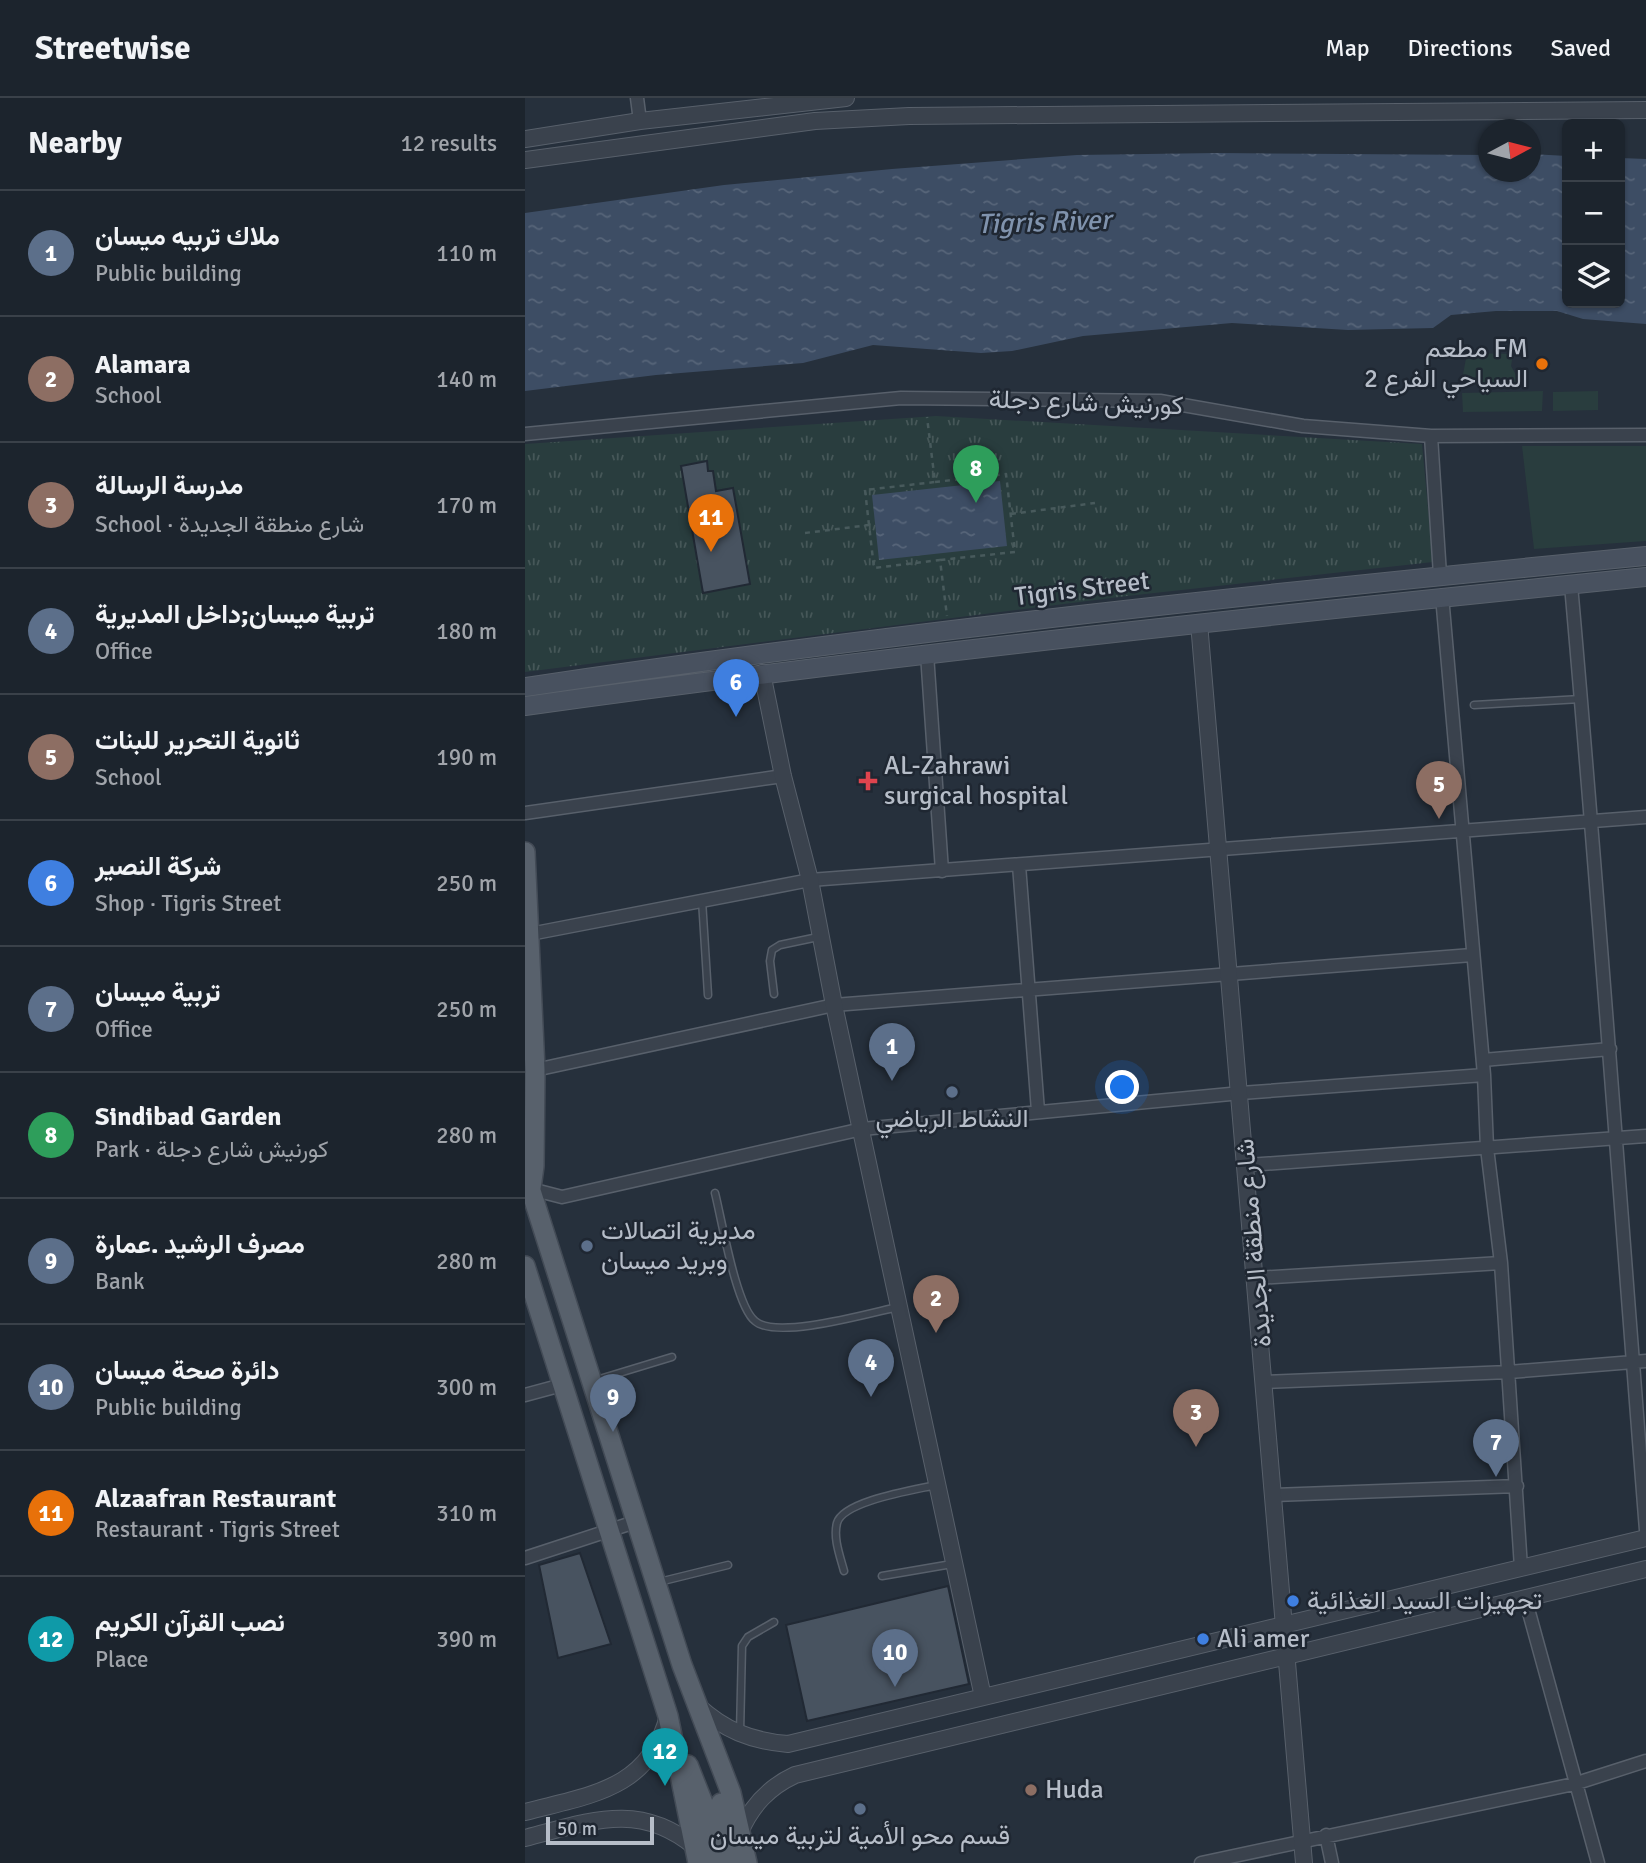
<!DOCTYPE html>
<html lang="en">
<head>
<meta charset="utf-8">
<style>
  :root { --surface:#1c242d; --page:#252c35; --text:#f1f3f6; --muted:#a0a4aa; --line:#3a4149; --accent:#2563eb }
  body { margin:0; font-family:Signika,Vazirmatn,sans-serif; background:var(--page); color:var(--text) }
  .controls { position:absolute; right:21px; top:21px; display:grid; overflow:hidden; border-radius:10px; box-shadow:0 2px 5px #0004 }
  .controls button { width:63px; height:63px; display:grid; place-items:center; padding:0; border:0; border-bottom:2px solid var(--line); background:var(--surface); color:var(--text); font:35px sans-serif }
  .compass { position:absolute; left:953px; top:21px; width:63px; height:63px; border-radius:50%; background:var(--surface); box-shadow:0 2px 5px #0004; rotate:83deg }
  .scale { position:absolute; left:21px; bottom:18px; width:108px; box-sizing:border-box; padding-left:7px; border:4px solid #b6bdc8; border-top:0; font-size:19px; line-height:24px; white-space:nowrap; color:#b6bdc8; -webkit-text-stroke:5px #1f2732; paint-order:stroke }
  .you { position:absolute; left:598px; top:990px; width:24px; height:24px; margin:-18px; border:5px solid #fff; border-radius:50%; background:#1a73e8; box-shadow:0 0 0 10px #1a73e833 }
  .badge { display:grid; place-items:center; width:46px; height:46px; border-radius:50%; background:var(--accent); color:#fff; font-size:23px; font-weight:700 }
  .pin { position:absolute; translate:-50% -58px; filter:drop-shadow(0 2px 4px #0008) }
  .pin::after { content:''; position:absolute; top:37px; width:24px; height:21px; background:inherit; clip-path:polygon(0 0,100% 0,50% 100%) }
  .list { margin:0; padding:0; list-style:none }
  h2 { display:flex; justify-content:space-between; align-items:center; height:91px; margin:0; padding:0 28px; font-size:30px }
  h2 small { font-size:23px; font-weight:400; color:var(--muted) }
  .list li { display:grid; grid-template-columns:46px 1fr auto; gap:21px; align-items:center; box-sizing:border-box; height:126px; padding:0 28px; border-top:2px solid var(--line) }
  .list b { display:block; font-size:26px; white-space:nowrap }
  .list p { margin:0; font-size:23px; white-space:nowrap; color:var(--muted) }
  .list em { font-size:23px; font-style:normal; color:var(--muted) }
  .icon { flex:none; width:38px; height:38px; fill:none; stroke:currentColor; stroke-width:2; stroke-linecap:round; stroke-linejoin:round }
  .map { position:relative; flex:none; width:1121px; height:1765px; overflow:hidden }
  header { display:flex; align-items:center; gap:42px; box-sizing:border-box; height:98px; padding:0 35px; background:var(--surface); border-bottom:2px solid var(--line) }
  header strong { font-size:33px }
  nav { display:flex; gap:38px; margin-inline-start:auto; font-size:24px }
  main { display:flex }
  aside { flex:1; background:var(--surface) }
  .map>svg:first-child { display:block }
  .grass { fill:#293d3e }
  .park { fill:url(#park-tufts) }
  .water { fill:url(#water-ripples) }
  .building { fill:#485360; stroke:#212934; stroke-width:2 }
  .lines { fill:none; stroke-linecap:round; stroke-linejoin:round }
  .service-casing { stroke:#58606b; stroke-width:9 }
  .minor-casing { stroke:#58606b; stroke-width:15 }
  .tertiary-casing { stroke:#58606b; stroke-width:18 }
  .secondary-casing { stroke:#58606b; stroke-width:20 }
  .primary-casing { stroke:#434b56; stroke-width:22 }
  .path { stroke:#485a5c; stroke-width:2.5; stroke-dasharray:5 5; stroke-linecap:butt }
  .service { stroke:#3a424d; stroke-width:6 }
  .minor { stroke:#3a424d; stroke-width:12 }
  .tertiary { stroke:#3a424d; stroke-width:16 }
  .secondary { stroke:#48515f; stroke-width:18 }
  .primary { stroke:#58616c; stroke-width:19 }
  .food-dot { fill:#e8710a; stroke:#1f2732; stroke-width:2.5 }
  .health-dot { fill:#e0444e; stroke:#1f2732; stroke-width:2.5 }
  .service-dot { fill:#5c6f8a; stroke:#1f2732; stroke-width:2.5 }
  .shop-dot { fill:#3f7fe0; stroke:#1f2732; stroke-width:2.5 }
  .education-dot { fill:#8d6e63; stroke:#1f2732; stroke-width:2.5 }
  .labels { text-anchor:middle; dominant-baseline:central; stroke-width:5; stroke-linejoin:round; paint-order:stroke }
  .poi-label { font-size:26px; fill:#b6bdc8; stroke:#1f2732; text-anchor:start }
  .street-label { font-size:26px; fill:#b6bdc8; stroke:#1f2732 }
  .water-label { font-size:28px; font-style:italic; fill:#8093ad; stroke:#1f2732 }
</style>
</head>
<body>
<header>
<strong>Streetwise</strong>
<nav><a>Map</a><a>Directions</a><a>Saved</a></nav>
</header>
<main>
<aside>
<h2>Nearby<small>12 results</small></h2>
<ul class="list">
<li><span class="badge" style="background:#5c6f8a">1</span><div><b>ملاك تربيه ميسان</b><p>Public building</p></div><em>110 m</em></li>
<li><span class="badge" style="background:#8d6e63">2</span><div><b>Alamara</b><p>School</p></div><em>140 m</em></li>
<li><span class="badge" style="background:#8d6e63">3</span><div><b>مدرسة الرسالة</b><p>School · شارع منطقة الجديدة</p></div><em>170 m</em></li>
<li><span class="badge" style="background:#5c6f8a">4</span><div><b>تربية ميسان;داخل المديرية</b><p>Office</p></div><em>180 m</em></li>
<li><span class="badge" style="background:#8d6e63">5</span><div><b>ثانوية التحرير للبنات</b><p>School</p></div><em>190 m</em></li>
<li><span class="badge" style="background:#3f7fe0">6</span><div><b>شركة النصير</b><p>Shop · Tigris Street</p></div><em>250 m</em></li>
<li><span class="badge" style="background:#5c6f8a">7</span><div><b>تربية ميسان</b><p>Office</p></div><em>250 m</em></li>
<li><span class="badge" style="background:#2e9e5b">8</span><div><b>Sindibad Garden</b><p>Park · كورنيش شارع دجلة</p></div><em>280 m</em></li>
<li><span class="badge" style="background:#5c6f8a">9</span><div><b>مصرف الرشيد .عمارة</b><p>Bank</p></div><em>280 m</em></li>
<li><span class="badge" style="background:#5c6f8a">10</span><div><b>دائرة صحة ميسان</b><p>Public building</p></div><em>300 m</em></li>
<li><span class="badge" style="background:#e8710a">11</span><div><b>Alzaafran Restaurant</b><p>Restaurant · Tigris Street</p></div><em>310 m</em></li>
<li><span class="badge" style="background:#0f9aa8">12</span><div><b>نصب القرآن الكريم</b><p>Place</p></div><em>390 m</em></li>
</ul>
</aside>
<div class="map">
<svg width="1121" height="1765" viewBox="0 0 1121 1765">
  <defs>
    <pattern id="park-tufts" width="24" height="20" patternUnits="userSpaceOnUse" patternTransform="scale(1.75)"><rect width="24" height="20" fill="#293d3e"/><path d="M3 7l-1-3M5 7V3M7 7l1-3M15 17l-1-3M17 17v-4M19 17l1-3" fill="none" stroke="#465758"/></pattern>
    <pattern id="water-ripples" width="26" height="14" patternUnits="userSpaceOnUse" patternTransform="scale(1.75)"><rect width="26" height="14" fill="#3d4d64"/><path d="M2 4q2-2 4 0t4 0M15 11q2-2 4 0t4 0" fill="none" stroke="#576579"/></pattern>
  </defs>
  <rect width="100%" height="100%" fill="#26303c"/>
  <path class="grass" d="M942 255 988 256 986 268 996 286 936 287Z
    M1018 293 1017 313 938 314 937 295Z
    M1073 293V312L1028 313V294Z
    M997 348H1121V443L1009 451Z"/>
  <path class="park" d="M411 318 897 346 908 464 602 498 0 574V346Z"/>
  <path class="water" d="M692 55 963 57 964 74H1006V56L1042 58V205H1095V60L1121 61V226L1058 221 1032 213H971L926 217 908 230 823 232 707 225 558 238 487 253 456 255 348 247 278 265 131 277 0 293V115L199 87 367 71 552 57Z
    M475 383 482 448 354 462 347 397Z"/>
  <path class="building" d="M182 363 183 373H188L191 393 208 390 225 486 178 495 156 368Z
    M55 1455 86 1546 33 1560 14 1467Z
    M423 1488 444 1586 282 1623 261 1527Z"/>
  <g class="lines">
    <g class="service-casing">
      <path id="service" d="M949 607 1056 601
        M177 802 183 897
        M249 896 245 863 247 852 255 847 293 839
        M190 1095C197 1123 211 1208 230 1223 251 1242 345 1215 373 1209
        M68 1283 147 1259
        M319 1473C315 1458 308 1440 312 1425 318 1403 389 1392 411 1387
        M357 1478 427 1466
        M134 1484 203 1467
        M215 1635 217 1548 223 1539 249 1524"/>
    </g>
    <g class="minor-casing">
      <path id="minor" d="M112 0 115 23
        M0 336 376 300 635 303 778 328 906 338 1121 337
        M906 338 915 477
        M1046 487C1074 802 1096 1117 1121 1432
        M917 498 959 977 962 1050 976 1165 996 1470
        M402 556 417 773
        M0 715 258 678
        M494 767 513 1013
        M5 836 285 782 1121 719
        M958 962 1085 951
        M10 972 309 907 947 857
        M723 1067 1121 1038
        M6 1091 37 1099 337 1031 716 995 959 977
        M732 1180 976 1165
        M740 1284 984 1274 1121 1263
        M0 1297 37 1287
        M749 1397 992 1388
        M0 1460 113 1423
        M1000 1500 1073 1765
        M801 1737 807 1765
        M676 1765 1049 1686 1121 1663"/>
    </g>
    <g class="tertiary-casing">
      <path id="tertiary" d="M0 41 115 23 321 0
        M0 62 290 23 384 18 1121 12
        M674 525 779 1765
        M237 575 258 678 285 782 309 907 458 1599
        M172 1607C199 1632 226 1643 263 1646L1121 1440
        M0 1714C64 1697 124 1692 143 1618
        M215 1734C227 1707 244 1689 270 1677L1121 1471
        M0 1740C63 1724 114 1702 170 1749"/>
    </g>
    <g class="secondary-casing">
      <path id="secondary" d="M0 589C372 534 746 494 1121 458
        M0 608C373 556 747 517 1121 479"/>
    </g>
    <g class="primary-casing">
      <path id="primary" d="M0 754 10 972 9 1068 6 1090
        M0 1074 157 1567 206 1695 222 1765
        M0 1168 143 1618 173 1765
        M163 1667 182 1715 191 1765
        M196 1705 206 1765"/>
    </g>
    <path class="path" d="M410 384 481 376 490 454 415 462
      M486 416 570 405
      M344 427 340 392 410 384 402 319
      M280 435 344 427 349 470 415 462 422 518"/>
    <use href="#service" class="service"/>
    <use href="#minor" class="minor"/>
    <use href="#tertiary" class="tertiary"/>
    <use href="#secondary" class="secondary"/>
    <use href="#primary" class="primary"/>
  </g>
  <circle class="food-dot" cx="1017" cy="266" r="7"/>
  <path class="health-dot" d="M339.5 672.5h7v7h7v7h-7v7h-7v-7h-7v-7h7z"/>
  <g class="service-dot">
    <circle cx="427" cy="994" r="7"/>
    <circle cx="62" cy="1148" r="7"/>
    <circle cx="335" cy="1711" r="7"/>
  </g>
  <g class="shop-dot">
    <circle cx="768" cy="1503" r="7"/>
    <circle cx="678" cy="1541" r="7"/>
  </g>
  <circle class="education-dot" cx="506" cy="1692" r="7"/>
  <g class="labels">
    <g class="poi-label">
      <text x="1003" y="251" text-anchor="end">مطعم FM<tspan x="1003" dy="30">السياحي الفرع 2</tspan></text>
      <text x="359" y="668">AL-Zahrawi<tspan x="359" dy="30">surgical hospital</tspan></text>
      <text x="427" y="1021" text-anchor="middle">النشاط الرياضي</text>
      <text x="76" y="1133">مديرية اتصالات<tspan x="76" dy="30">وبريد ميسان</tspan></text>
      <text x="782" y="1503">تجهيزات السيد الغذائية</text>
      <text x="692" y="1541">Ali amer</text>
      <text x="520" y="1692">Huda</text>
      <text x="335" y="1738" text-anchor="middle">قسم محو الأمية لتربية ميسان</text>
    </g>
    <g class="street-label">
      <text transform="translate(561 305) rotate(2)">كورنيش شارع دجلة</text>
      <text transform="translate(557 491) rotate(-7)">Tigris Street</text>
      <text transform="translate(729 1145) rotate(-95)">شارع منطقة الجديدة</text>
    </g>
    <g class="water-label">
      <text transform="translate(519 124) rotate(-2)">Tigris River</text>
    </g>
  </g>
</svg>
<div class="controls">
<button>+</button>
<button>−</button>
<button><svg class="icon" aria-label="layers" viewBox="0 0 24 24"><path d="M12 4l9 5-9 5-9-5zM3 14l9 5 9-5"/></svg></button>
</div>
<svg class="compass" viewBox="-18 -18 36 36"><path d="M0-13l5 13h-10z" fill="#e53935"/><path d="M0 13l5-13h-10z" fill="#a0a4aa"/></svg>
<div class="scale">50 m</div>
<div class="you"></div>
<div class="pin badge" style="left:367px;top:983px;background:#5c6f8a">1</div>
<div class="pin badge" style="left:411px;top:1235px;background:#8d6e63">2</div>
<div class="pin badge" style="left:671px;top:1349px;background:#8d6e63">3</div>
<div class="pin badge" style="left:346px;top:1299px;background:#5c6f8a">4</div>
<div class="pin badge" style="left:914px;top:721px;background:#8d6e63">5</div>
<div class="pin badge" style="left:211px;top:619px;background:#3f7fe0">6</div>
<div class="pin badge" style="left:971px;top:1379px;background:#5c6f8a">7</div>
<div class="pin badge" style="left:451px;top:405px;background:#2e9e5b">8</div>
<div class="pin badge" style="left:88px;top:1334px;background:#5c6f8a">9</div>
<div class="pin badge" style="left:370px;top:1589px;background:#5c6f8a">10</div>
<div class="pin badge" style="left:186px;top:454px;background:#e8710a">11</div>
<div class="pin badge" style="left:140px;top:1688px;background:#0f9aa8">12</div>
</div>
</main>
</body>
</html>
